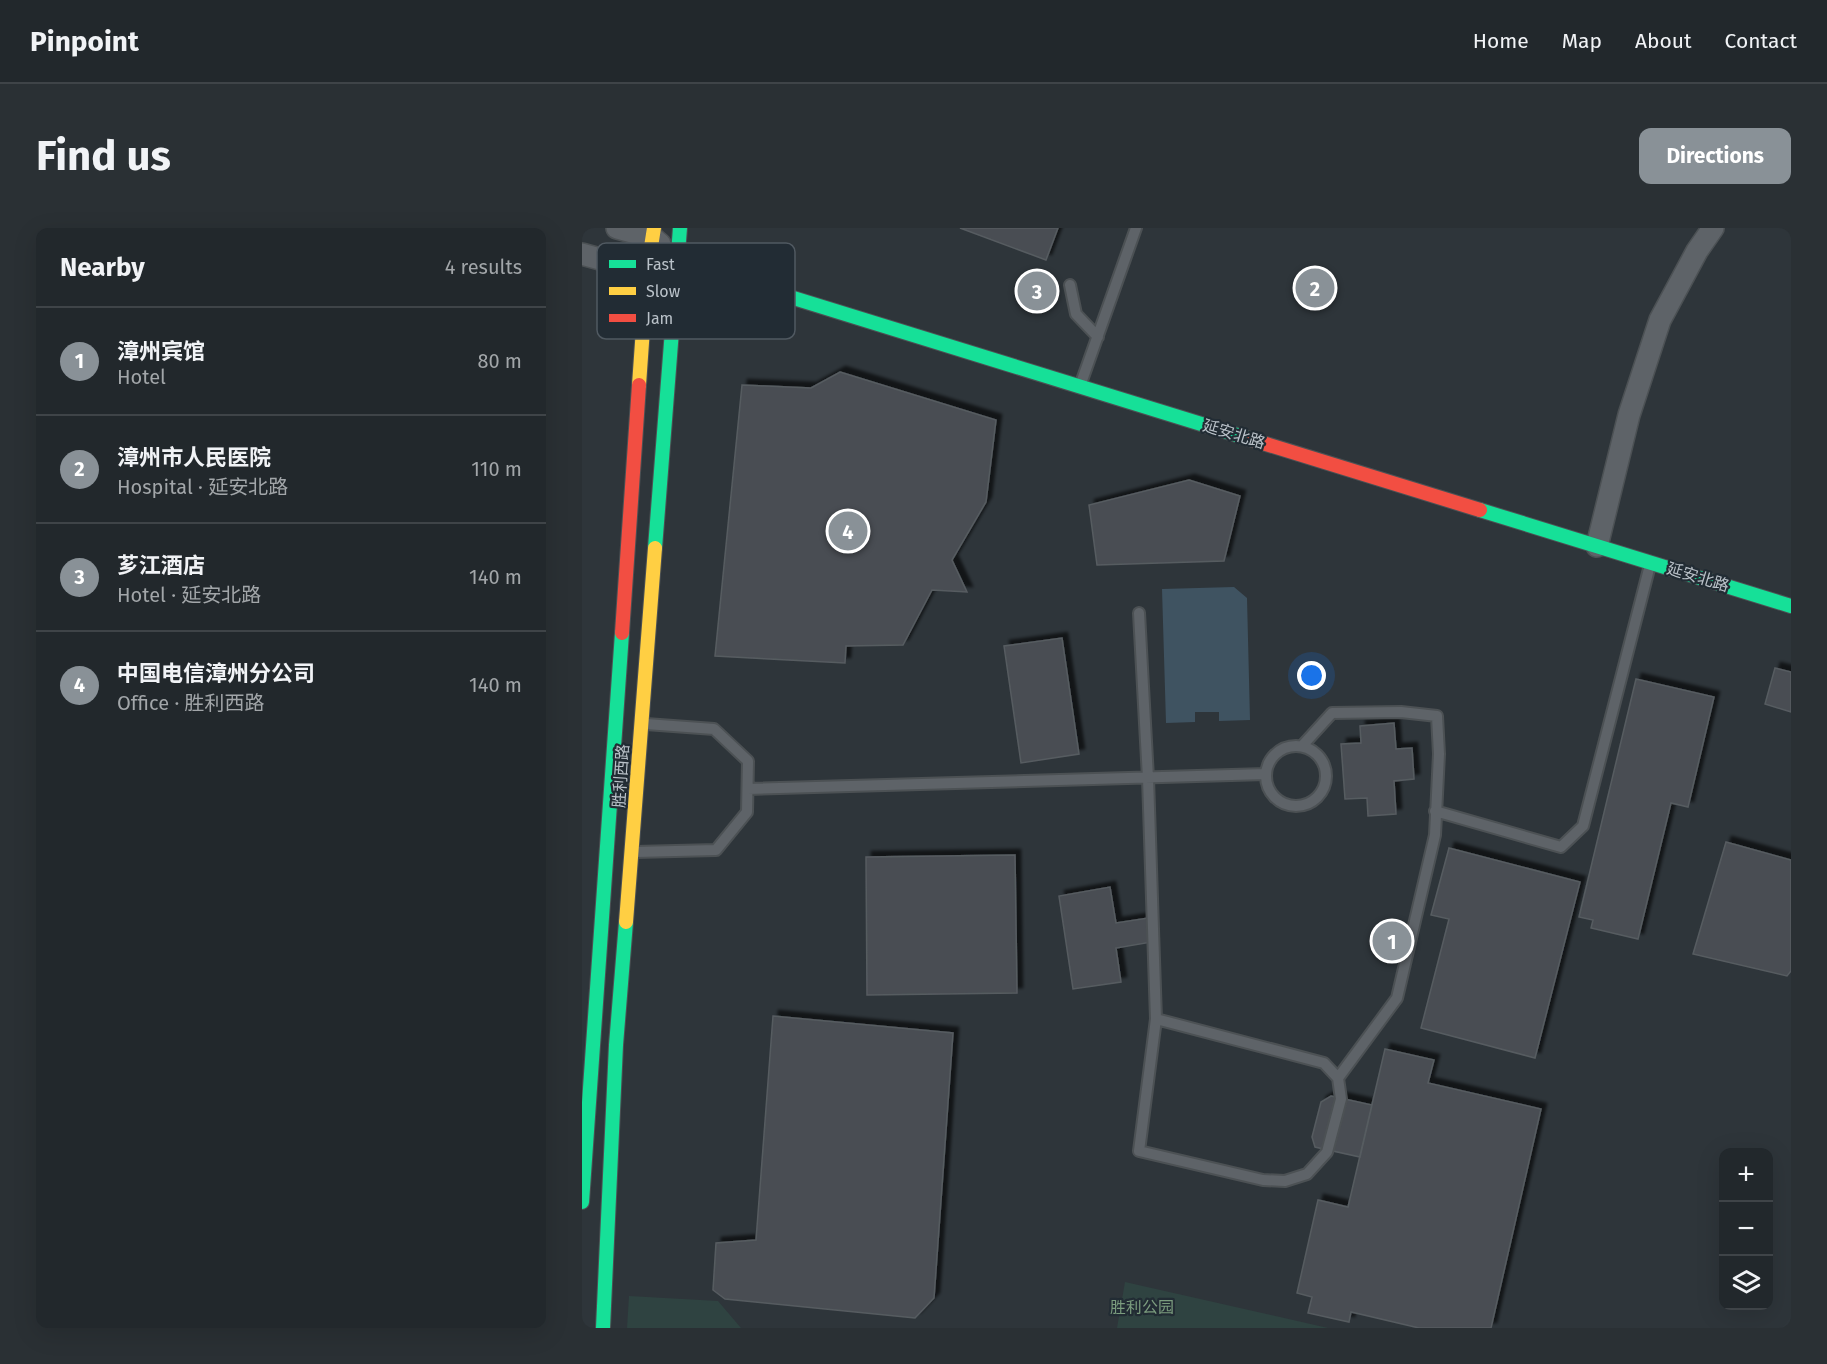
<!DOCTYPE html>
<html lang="en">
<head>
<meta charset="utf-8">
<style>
  :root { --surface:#22282c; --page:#2a3034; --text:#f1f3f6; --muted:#a2a6a9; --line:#3f4448; --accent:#899197 }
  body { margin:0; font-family:"Fira Sans","Noto Sans SC",sans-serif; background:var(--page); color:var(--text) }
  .controls { position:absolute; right:18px; bottom:18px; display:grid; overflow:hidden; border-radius:12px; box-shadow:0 6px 24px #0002 }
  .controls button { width:54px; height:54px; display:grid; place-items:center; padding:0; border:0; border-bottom:2px solid var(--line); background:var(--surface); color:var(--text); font:30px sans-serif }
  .you { position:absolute; left:730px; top:448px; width:21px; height:21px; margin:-15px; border:4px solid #fff; border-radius:50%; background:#1a73e8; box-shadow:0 0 0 9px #1a73e833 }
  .badge { display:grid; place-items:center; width:39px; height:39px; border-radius:50%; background:var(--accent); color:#fff; font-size:20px; font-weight:700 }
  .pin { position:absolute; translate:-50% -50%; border:3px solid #fff; box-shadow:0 2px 6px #0006 }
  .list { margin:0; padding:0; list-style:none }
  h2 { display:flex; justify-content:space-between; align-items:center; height:78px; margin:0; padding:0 24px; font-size:26px }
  h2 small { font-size:20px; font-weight:400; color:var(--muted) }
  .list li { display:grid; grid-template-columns:39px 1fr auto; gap:18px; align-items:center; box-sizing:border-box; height:108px; padding:0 24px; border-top:2px solid var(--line) }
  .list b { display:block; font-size:22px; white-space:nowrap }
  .list p { margin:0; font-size:20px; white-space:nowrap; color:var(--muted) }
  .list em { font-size:20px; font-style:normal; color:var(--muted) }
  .icon { flex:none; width:33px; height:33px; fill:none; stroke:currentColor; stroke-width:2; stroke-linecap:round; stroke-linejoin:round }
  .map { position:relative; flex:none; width:1209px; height:1100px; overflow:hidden; border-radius:12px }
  header { display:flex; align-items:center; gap:36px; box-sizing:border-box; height:84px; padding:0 30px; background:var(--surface); border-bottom:2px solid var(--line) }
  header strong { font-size:28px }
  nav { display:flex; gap:33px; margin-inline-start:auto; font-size:21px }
  .intro { display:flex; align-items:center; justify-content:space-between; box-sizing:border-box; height:144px; padding:0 36px }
  h1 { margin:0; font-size:42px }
  .button { padding:15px 27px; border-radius:12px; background:var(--accent); color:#fff; font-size:21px; font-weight:700 }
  main { display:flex; gap:36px; padding:0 36px }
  aside { flex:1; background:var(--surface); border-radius:12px; box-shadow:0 6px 24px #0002 }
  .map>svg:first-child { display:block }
  .green { fill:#2f4341 }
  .water { fill:#3f5361 }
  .building { fill:#494e53; stroke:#575c61; stroke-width:1.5; filter:url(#shadow) }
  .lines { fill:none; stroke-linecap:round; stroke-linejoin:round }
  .lane-casing { stroke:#4c5154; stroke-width:14 }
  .street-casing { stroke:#4c5154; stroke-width:24 }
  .fast-casing { stroke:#4c5154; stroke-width:16 }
  .slow-casing { stroke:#4c5154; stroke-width:16 }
  .jam-casing { stroke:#4c5154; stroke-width:16 }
  .lane { stroke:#5e6368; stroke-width:10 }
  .street { stroke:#5e6368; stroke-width:21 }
  .fast { stroke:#16e098; stroke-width:14 }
  .slow { stroke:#ffcf43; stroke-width:14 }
  .jam { stroke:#f24e42; stroke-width:14 }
  .labels { text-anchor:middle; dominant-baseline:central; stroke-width:4.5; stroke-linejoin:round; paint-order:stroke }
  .street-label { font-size:16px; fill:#bac2c9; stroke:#222c34 }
  .park-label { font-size:16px; fill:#7b9c7e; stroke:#222c34 }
  .key { fill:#222c34; stroke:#505961; stroke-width:1.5 }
  .key-label { font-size:16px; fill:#bac2c9 }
</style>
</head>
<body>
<header>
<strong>Pinpoint</strong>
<nav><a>Home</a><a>Map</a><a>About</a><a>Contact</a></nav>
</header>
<div class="intro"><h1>Find us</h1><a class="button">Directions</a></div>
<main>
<aside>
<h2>Nearby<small>4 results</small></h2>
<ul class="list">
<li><span class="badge">1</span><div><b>漳州宾馆</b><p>Hotel</p></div><em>80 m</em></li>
<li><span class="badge">2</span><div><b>漳州市人民医院</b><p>Hospital · 延安北路</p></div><em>110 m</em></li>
<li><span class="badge">3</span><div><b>芗江酒店</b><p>Hotel · 延安北路</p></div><em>140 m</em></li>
<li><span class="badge">4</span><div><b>中国电信漳州分公司</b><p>Office · 胜利西路</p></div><em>140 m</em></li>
</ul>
</aside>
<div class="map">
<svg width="1209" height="1100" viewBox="0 0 1209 1100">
  <defs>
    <filter id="shadow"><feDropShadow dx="5.5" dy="-5.5" stdDeviation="1.5" flood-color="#0009"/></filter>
  </defs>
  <rect width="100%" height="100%" fill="#2e353a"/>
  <path class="green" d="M543 1054 746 1100H535Z
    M47 1068 136 1073 159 1100H45Z"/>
  <path class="water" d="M652 359 665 370 668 492 637 493V484H613V494L584 495 580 361Z"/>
  <path class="building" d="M378 0H476L464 32Z
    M258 144 414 192 404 274 370 332 385 364 350 362 321 417 264 418 263 435 133 428 160 157 229 160Z
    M607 252 658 268 642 333 515 337 507 277Z
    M480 410 497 526 439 535 422 418Z
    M1193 440 1209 444V484L1183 476Z
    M1054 451 1132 469 1106 579 1089 575 1056 711 1009 700 1011 692 997 689Z
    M812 495 814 521 830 520 832 551 812 553 814 586 786 588 785 570 763 571 759 516 779 515 778 498Z
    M1144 614 1209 632V743L1205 748 1111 726Z
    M867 620 998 654 953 830 839 800 867 691 849 687Z
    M433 627 435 765 285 767 284 629Z
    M528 659 534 695 566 690 570 714 534 720 539 754 491 761 477 668Z
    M191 788 371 805 352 1070 333 1090 143 1071 131 1062 134 1015 174 1012Z
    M803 821 852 832 846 855 959 881 909 1100H837L769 1084 767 1094 726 1085 730 1069 715 1065 736 972 766 979Z
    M749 868 790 877 778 929 733 919 730 909 739 874Z"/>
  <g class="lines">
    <g class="lane-casing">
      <path id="lane" d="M488 57 494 86 516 109
        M498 158 554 0
        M557 385 566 550 574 791 557 923 681 952 703 953 725 946 745 924 759 871 756 850 742 835 574 791
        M684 548a30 30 0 1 1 60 0a30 30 0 1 1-60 0Z
        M720 518 750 485 819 484 855 488 857 526 853 607 815 770 756 850
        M166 561 684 546
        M853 583 979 619 1001 598 1068 337
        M53 624 134 622 165 584 166 533 132 501 64 496"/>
    </g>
    <g class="street-casing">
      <path id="street" d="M35 0 71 10 78 16
        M0 26 65 44
        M1015 318 1047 187 1078 92 1115 23 1131 0"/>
    </g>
    <g class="fast-casing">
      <path id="fast" d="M74 41 95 34 671 212
        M898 282 1209 378
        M73 320 98 0
        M0 974 40 405
        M21 1100 34 817 44 694"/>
    </g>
    <g class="slow-casing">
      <path id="slow" d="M57 157 65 44 72 0
        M44 694 73 320"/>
    </g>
    <g class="jam-casing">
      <path id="jam" d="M671 212 898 282
        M40 405 57 157"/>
    </g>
    <use href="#lane" class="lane"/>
    <use href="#street" class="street"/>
    <use href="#fast" class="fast"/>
    <use href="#slow" class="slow"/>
    <use href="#jam" class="jam"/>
  </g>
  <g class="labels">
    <g class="street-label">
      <text transform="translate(652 206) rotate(17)">延安北路</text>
      <text transform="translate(1116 349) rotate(17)">延安北路</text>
      <text transform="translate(39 548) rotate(-86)">胜利西路</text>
    </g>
    <g class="park-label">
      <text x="560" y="1079">胜利公园</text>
    </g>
  </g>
  <rect x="15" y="15" width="198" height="96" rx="9" class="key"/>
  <rect x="27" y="32" width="27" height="8" fill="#16e098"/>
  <rect x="27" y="59" width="27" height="8" fill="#ffcf43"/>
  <rect x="27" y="86" width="27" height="8" fill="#f24e42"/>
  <g class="key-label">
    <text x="64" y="42">Fast</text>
    <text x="64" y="69">Slow</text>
    <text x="64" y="96">Jam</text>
  </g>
</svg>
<div class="controls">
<button>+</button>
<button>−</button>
<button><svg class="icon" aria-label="layers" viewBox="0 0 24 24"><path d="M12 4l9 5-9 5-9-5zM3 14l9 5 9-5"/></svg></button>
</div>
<div class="you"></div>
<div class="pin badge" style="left:810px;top:713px">1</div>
<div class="pin badge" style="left:733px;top:60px">2</div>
<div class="pin badge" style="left:455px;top:63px">3</div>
<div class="pin badge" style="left:266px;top:303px">4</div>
</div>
</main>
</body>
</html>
